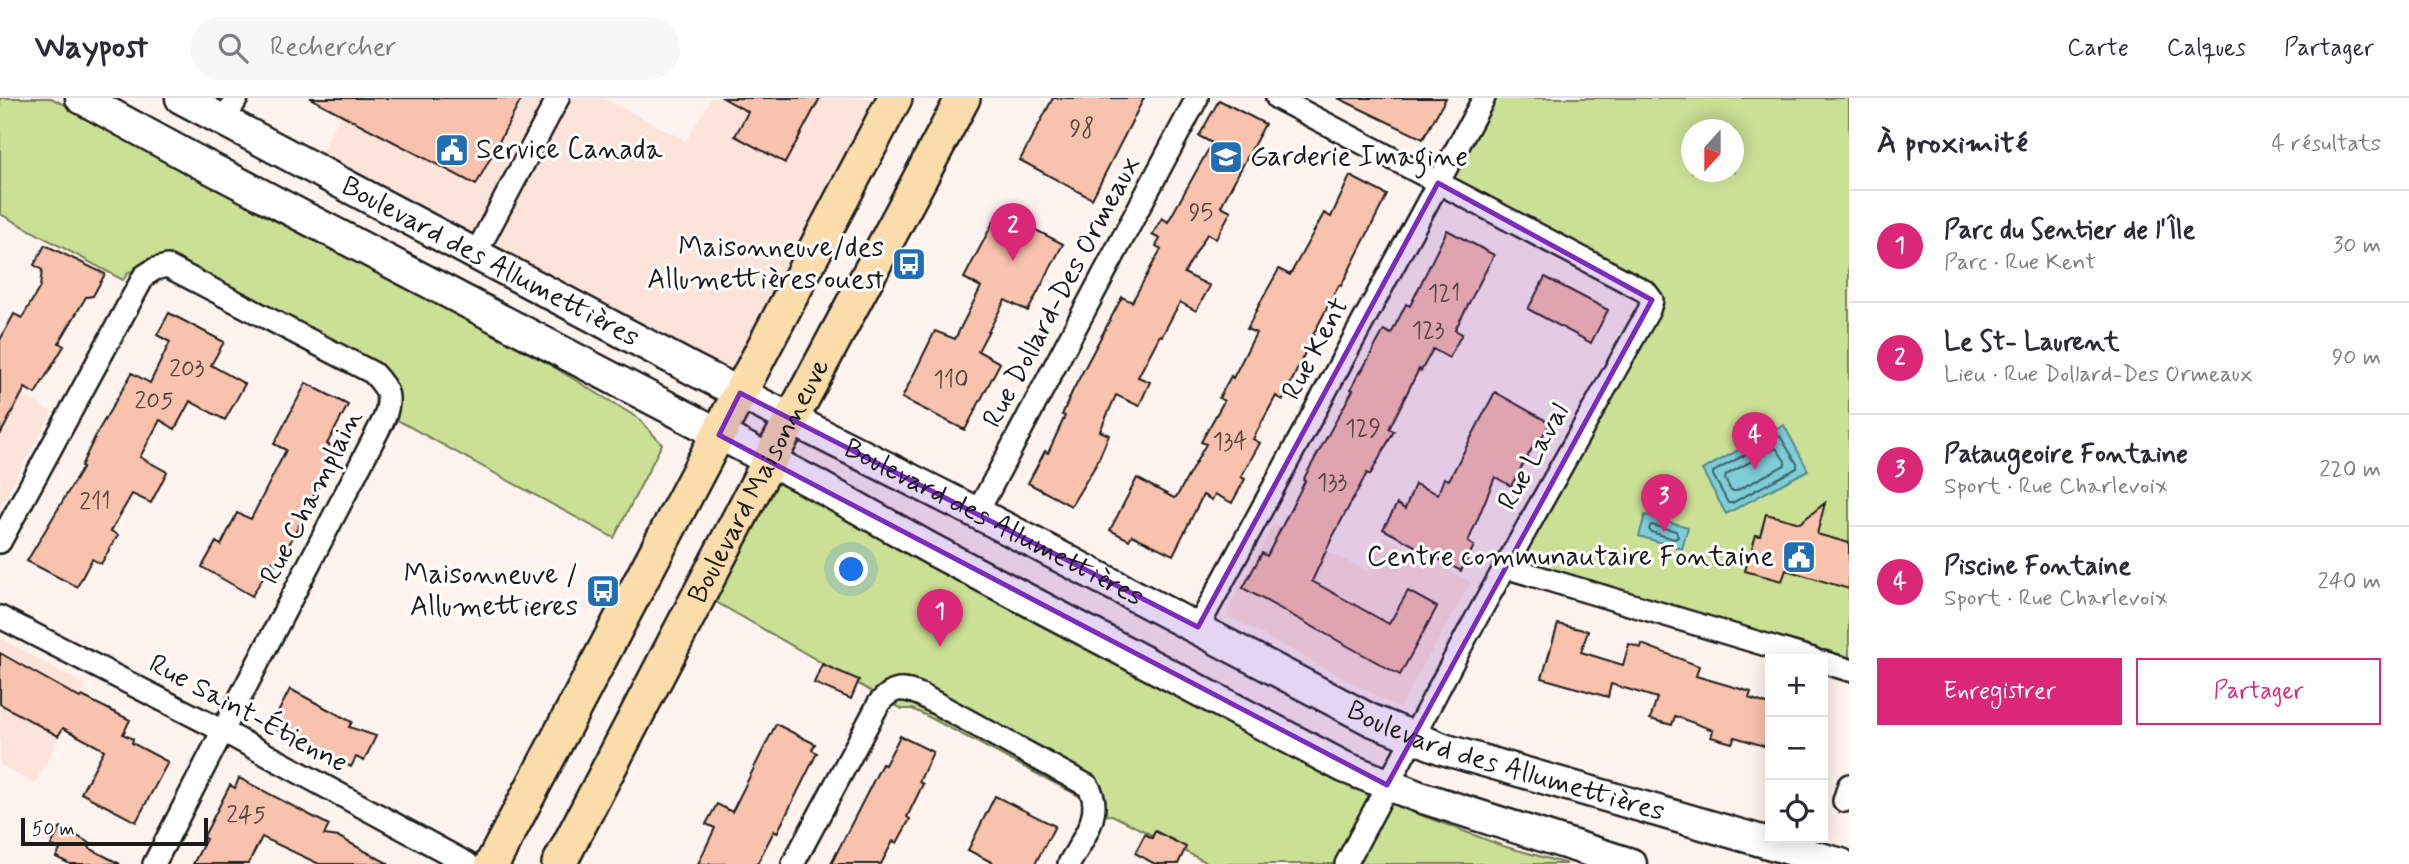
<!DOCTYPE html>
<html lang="fr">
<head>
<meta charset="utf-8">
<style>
  :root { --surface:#fff; --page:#f7f7f7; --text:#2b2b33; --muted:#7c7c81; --line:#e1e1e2; --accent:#db2777 }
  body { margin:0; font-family:Mynerve,sans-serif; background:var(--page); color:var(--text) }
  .controls { position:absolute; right:21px; bottom:21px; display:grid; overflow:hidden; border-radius:0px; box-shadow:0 4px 18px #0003 }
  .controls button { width:63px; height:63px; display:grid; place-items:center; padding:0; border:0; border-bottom:2px solid var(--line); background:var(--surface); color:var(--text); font:35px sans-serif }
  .compass { position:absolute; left:1681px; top:21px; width:63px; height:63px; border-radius:50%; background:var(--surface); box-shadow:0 4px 18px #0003; rotate:201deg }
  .scale { position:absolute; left:21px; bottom:18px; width:187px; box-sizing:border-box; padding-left:7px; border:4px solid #1c1c1c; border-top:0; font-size:19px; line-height:24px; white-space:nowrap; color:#1c1c1c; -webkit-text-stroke:5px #fff; paint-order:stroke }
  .you { position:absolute; left:852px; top:472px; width:24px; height:24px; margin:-18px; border:5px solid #fff; border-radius:50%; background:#1a73e8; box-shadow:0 0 0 10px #1a73e833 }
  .badge { display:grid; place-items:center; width:46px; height:46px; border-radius:50%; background:var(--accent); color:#fff; font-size:23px; font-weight:700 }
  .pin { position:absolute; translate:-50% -58px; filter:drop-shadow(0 2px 4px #0008) }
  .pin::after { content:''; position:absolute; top:37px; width:24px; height:21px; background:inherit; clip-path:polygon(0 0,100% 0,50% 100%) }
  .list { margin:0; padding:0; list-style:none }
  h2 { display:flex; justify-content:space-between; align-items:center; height:91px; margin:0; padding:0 28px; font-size:30px }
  h2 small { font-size:23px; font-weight:400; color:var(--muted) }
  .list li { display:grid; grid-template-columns:46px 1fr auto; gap:21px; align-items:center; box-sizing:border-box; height:112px; padding:0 28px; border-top:2px solid var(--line) }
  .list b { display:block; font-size:26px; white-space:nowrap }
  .list p { margin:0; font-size:23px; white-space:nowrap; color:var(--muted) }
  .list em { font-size:23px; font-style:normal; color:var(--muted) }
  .actions { display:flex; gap:14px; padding:21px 28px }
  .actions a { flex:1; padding:16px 0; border:2px solid var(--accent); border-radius:0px; text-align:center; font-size:24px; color:var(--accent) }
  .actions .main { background:var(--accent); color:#fff }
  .icon { flex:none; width:38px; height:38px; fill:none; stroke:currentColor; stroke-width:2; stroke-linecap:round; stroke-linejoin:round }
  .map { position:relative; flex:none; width:1849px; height:766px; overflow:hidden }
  header { display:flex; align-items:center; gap:42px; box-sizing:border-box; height:98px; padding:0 35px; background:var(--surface); border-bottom:2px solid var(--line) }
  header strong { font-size:33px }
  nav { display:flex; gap:38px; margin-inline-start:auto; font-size:24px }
  .search { width:490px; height:63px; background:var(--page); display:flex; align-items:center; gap:18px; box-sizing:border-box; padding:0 24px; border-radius:38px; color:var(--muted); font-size:26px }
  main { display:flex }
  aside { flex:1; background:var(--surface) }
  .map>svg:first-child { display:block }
  .built { fill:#fce4db }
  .green { fill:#cce095; stroke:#747e58; stroke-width:2; fill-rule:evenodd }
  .water { fill:#7eced9; stroke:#57878d; stroke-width:2 }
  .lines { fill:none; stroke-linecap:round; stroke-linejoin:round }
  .shore { stroke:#436368; stroke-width:2 }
  .building { fill:#f9c2ad; stroke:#1c1c1c; stroke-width:2 }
  .minor-casing { stroke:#1c1c1c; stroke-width:26 }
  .secondary-casing { stroke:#1c1c1c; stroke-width:35 }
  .primary-casing { stroke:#1c1c1c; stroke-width:38 }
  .minor { stroke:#fff; stroke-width:21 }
  .secondary { stroke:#fff; stroke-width:30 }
  .primary { stroke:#faddab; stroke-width:33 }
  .marked { fill:#7b2cbf; fill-opacity:0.2; stroke:#7b2cbf; stroke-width:5; stroke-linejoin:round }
  .labels { text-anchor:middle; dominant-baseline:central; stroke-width:6; stroke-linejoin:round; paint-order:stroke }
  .number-label { font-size:24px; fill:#534640 }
  .poi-label { font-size:28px; fill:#1c1c1c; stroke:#fff; text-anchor:end }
  .street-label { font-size:28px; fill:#1c1c1c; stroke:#fff }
</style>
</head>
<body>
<header>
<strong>Waypost</strong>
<div class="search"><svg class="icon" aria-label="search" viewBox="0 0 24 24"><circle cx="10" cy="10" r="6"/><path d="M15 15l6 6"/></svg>Rechercher</div>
<nav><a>Carte</a><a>Calques</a><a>Partager</a></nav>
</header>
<main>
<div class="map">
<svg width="1849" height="766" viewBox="0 0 1849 766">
  <rect width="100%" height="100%" fill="#fef3ef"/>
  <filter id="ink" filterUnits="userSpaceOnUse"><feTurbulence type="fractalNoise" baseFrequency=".0143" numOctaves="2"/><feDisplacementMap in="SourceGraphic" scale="14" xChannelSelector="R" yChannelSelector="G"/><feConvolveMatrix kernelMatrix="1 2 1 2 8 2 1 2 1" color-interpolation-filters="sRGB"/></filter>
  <g filter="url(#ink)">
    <path class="built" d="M349 0H604L686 43 711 0H884L732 288 313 70Z
      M0 285 52 314 0 409Z
      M1273 426 1367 473 1384 439 1471 484 1399 610 1226 517Z
      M0 540 86 587 35 686 0 667Z"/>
    <path class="green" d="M0 0H51L177 62 408 181 638 320 662 346 614 440 375 310 376 293 372 285 144 168 129 174 123 182 0 116Z
      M1484 0H1849V572L1505 469 1652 202 1438 85ZM1692 32H1734V74H1692Z
      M774 382 1148 582 1389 705 1503 748 1567 766H1210L1112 717 1099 718 1092 707 1079 698 925 617 912 611H902L711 501Z"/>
    <path class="water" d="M1784 327 1808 372 1726 416 1702 372Z
      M1645 417 1688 429 1682 451 1639 438Z"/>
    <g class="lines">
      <path class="shore" d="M1780 338 1797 366V370L1732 405H1728L1713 377V374Z
        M1776 350 1785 363V367L1736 393H1731L1725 381 1726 377Z
        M1651 427 1676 433 1678 439 1674 441 1651 434 1649 431Z"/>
    </g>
    <path class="building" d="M310 0H522L476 87Z
      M723 0H820L785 65 735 38 748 14Z
      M1053 0H1144L1092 101 1020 62Z
      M1338 0H1446L1423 41Z
      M1219 2 1265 26 1221 108 1231 113 1216 141 1207 136 1184 175 1210 188 1196 213 1180 204 1162 238 1160 237 1138 279 1150 284 1139 308 1116 297 1100 333 1109 337 1097 365 1071 408 1028 385 1045 353 1048 355 1065 318 1062 317 1072 294 1122 199 1132 204 1161 151 1156 148 1160 141 1152 137 1162 120 1168 124 1212 45 1199 38Z
      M1350 78 1387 97 1341 188 1339 187 1315 233 1283 302 1276 298 1253 341 1260 345 1241 379 1245 381 1232 405 1215 396 1212 402 1203 397 1173 457 1132 437 1129 442 1110 432 1137 380 1174 400 1177 398 1206 346 1201 344 1224 303 1219 300 1231 278 1233 280 1256 235 1247 231 1260 205 1279 171 1290 177 1324 115 1331 119Z
      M999 113 1063 146 1028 213 1005 202 978 253 1000 265 965 332 902 300 935 233 955 241 981 189 964 180Z
      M1447 132 1494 157 1455 232 1462 236 1449 260 1433 251 1421 273 1419 271 1389 331 1394 333 1370 377 1367 375 1332 440 1312 483 1389 526 1408 493 1437 509 1400 577 1243 490 1262 455 1267 458 1305 383 1303 382 1353 292 1351 291 1360 273 1361 274 1384 232 1391 236 1406 206 1410 208Z
      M45 147 105 176 93 198 86 199 59 245 64 248 35 296 25 290 0 337V242L14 216 22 220 40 189 42 172 34 167Z
      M1545 179 1608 212 1591 245 1528 211Z
      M169 215 224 244 211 267 245 286 225 322 190 303 175 331 160 322 140 359 167 374 151 405 132 396 111 433 118 437 101 466 92 461 77 489 27 463 83 369 81 368 98 333 132 275 150 285 170 244 157 237Z
      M306 285 348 307 327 346 337 351 279 467 272 464 252 498 202 469 216 444 221 447 237 415 251 421 286 352 274 346Z
      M1495 294 1550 325 1537 348 1534 347 1511 388 1495 379 1468 444 1474 448 1461 473 1383 431 1397 406 1405 411 1415 386 1438 396 1444 380 1449 382Z
      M1825 405 1817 436 1849 445V491L1786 472 1782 483 1745 473 1756 437 1760 438 1766 416 1800 425Z
      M1558 526 1588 533 1581 554 1623 567 1629 546 1641 550 1642 546 1699 568 1696 578 1751 594 1749 600 1770 607V650L1735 639 1732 645 1711 639 1713 632 1675 618 1672 627 1650 621 1657 600 1611 586 1608 599 1542 580Z
      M0 555 80 600 82 598 130 622 123 636 133 641 132 645 168 664 136 724 81 695 104 652 63 630 58 638 0 606Z
      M822 566 859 582 851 601 814 585Z
      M290 591 352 624 349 629 376 638 364 663 356 659 351 669 271 628Z
      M776 626 815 646 812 652 817 655 777 735 774 733 757 766H698L715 730 706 726 717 706 732 714Z
      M900 638 933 654 919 684 923 686 907 719 910 721 897 745 893 743 881 766H831L882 666 885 667Z
      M239 680 329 727 324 737 339 739 389 766H319L262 739 248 766H193L206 741 203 740 230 687 235 690Z
      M995 698 1055 728 1035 766H995L968 752Z
      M61 729 91 746 89 750 120 766H70L56 759 60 752 51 747Z
      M1155 733 1186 749 1178 766H1155L1135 755 1145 736 1152 740Z"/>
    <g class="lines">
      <g class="minor-casing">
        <path id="minor" d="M1277 0 1637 189 1646 194 1652 202 1649 212 1467 537 1346 766
          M224 23 237 0
          M475 157 558 0
          M977 415 1197 0
          M0 444 144 178 155 171 167 168 373 275C389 292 392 299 384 321L154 766
          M1505 469 1813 561
          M0 519 223 633 468 766
          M1198 529 1484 0
          M1823 564 1849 572
          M1844 703 1849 687
          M793 766 879 605C893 589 902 589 921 597L1088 688C1105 714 1082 742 1069 766"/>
      </g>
      <g class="secondary-casing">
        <g id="secondary">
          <path d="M81 0 193 61 815 386 931 451 1344 669 1417 698 1631 766"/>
          <path id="s1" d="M181 0 696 273 977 415 1371 622 1443 651 1841 766"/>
        </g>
      </g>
      <g class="primary-casing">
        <g id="primary">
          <path d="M492 766 895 0"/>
          <path id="s2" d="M559 766 769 363 963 0"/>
        </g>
      </g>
      <use href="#minor" class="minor"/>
      <use href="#secondary" class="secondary"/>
      <use href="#primary" class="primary"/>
    </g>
  </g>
  <path class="marked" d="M1438 85 1652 202 1387 687 719 337 740 295 1198 529Z"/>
  <defs>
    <g id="civic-square" transform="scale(1.75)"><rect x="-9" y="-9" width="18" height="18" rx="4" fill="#1f6fb2" stroke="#fff"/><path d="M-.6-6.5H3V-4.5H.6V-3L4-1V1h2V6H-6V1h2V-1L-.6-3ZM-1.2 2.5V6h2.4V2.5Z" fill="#fff"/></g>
    <g id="school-square" transform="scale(1.75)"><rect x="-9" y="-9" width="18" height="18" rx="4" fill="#1f6fb2" stroke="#fff"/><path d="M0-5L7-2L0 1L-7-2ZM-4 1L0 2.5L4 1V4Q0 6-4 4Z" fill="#fff"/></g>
    <g id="bus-square" transform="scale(1.75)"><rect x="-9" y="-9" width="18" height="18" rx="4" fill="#1f6fb2" stroke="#fff"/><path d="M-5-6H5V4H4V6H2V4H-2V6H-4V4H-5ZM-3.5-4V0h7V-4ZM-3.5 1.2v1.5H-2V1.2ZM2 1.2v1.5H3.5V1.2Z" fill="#fff"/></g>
  </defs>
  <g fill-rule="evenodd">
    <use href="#civic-square" x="452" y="52"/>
    <use href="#school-square" x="1226" y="59"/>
    <use href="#bus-square" x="909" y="166"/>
    <use href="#civic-square" x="1799" y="459"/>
    <use href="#bus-square" x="603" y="493"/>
  </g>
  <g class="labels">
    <g class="number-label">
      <text x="1082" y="31">98</text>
      <text x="1201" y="115">95</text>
      <text x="1444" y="196">121</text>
      <text x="1428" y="233">123</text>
      <text x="187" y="271">203</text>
      <text x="951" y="282">110</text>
      <text x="154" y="303">205</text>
      <text x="1363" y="331">129</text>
      <text x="1230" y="344">134</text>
      <text x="1332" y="385">133</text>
      <text x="95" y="404">211</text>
      <text x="246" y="717">245</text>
    </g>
    <g class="poi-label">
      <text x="476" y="52" text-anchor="start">Service Canada</text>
      <text x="1250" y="59" text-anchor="start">Garderie Imagine</text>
      <text x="884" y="150">Maisonneuve/des<tspan x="884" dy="32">Allumettières ouest</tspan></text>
      <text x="1774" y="459">Centre communautaire Fontaine</text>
      <text x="578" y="477">Maisonneuve /<tspan x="578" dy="32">Allumettieres</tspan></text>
    </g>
    <g class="street-label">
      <text stroke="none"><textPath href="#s1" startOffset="350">Boulevard des Allumettières</textPath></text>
      <text transform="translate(1062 194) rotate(-62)">Rue Dollard-Des Ormeaux</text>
      <text transform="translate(1316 251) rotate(-62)">Rue Kent</text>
      <text transform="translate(1534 359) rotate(-61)">Rue Laval</text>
      <text stroke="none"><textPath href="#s2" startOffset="432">Boulevard Maisonneuve</textPath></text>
      <text transform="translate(312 399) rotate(-63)">Rue Champlain</text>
      <text stroke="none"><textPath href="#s1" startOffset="917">Boulevard des Allumettières</textPath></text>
      <text transform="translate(248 616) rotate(28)">Rue Saint-Étienne</text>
      <text stroke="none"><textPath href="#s1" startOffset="1484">Boulevard des Allumettières</textPath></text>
    </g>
  </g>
</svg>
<div class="controls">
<button>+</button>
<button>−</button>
<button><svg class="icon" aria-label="locate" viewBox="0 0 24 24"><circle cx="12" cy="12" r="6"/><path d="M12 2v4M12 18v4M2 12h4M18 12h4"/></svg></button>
</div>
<svg class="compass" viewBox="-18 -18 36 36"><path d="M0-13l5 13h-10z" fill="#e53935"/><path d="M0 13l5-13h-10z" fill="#7c7c81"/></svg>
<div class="scale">50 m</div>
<div class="you"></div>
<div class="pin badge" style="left:940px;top:549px">1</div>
<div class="pin badge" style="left:1013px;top:163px">2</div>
<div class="pin badge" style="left:1664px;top:434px">3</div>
<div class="pin badge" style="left:1755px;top:372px">4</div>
</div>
<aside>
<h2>À proximité<small>4 résultats</small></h2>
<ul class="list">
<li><span class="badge">1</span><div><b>Parc du Sentier de l'Île</b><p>Parc · Rue Kent</p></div><em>30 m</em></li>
<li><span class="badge">2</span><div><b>Le St- Laurent</b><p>Lieu · Rue Dollard-Des Ormeaux</p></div><em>90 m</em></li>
<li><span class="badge">3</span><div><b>Pataugeoire Fontaine</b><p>Sport · Rue Charlevoix</p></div><em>220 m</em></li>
<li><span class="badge">4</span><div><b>Piscine Fontaine</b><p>Sport · Rue Charlevoix</p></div><em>240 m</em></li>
</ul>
<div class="actions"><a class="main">Enregistrer</a><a>Partager</a></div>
</aside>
</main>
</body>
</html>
